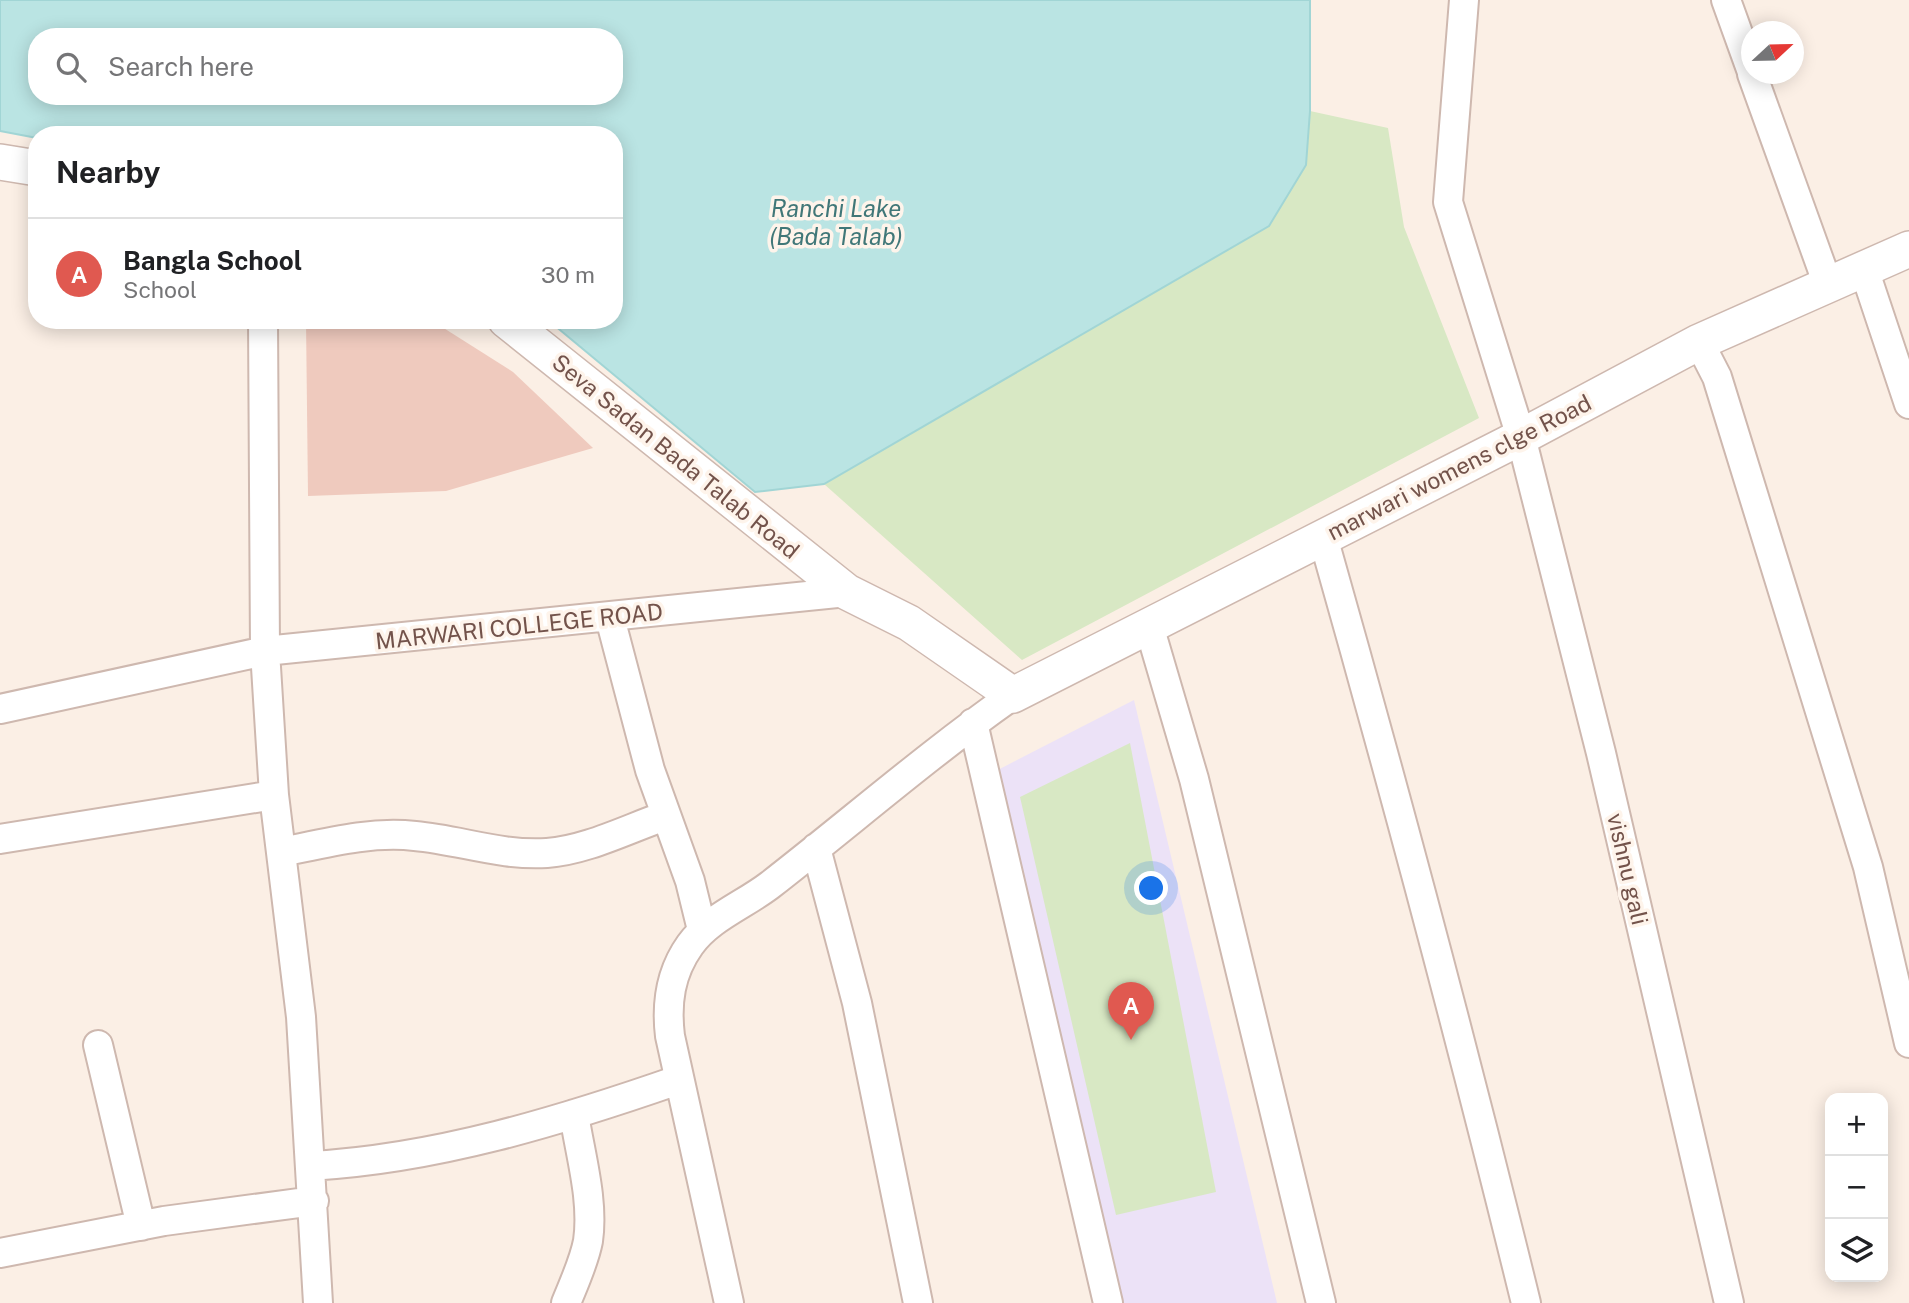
<!DOCTYPE html>
<html lang="en">
<head>
<meta charset="utf-8">
<style>
  :root { --surface:#fff; --page:#f2f2f2; --text:#202124; --muted:#757577; --line:#e0e0e0; --accent:#e05950 }
  body { margin:0; font-family:"Public Sans",sans-serif; background:var(--page); color:var(--text) }
  .controls { position:absolute; right:21px; bottom:21px; display:grid; overflow:hidden; border-radius:14px; box-shadow:0 4px 18px #0003 }
  .controls button { width:63px; height:63px; display:grid; place-items:center; padding:0; border:0; border-bottom:2px solid var(--line); background:var(--surface); color:var(--text); font:35px sans-serif }
  .compass { position:absolute; left:1741px; top:21px; width:63px; height:63px; border-radius:50%; background:var(--surface); box-shadow:0 4px 18px #0003; rotate:68deg }
  .you { position:absolute; left:1152px; top:889px; width:24px; height:24px; margin:-18px; border:5px solid #fff; border-radius:50%; background:#1a73e8; box-shadow:0 0 0 10px #1a73e833 }
  .badge { display:grid; place-items:center; width:46px; height:46px; border-radius:50%; background:var(--accent); color:#fff; font-size:23px; font-weight:700 }
  .pin { position:absolute; translate:-50% -58px; filter:drop-shadow(0 2px 4px #0008) }
  .pin::after { content:''; position:absolute; top:37px; width:24px; height:21px; background:inherit; clip-path:polygon(0 0,100% 0,50% 100%) }
  .list { margin:0; padding:0; list-style:none }
  h2 { display:flex; justify-content:space-between; align-items:center; height:91px; margin:0; padding:0 28px; font-size:30px }
  h2 small { font-size:23px; font-weight:400; color:var(--muted) }
  .list li { display:grid; grid-template-columns:46px 1fr auto; gap:21px; align-items:center; box-sizing:border-box; height:112px; padding:0 28px; border-top:2px solid var(--line) }
  .list b { display:block; font-size:26px; white-space:nowrap }
  .list p { margin:0; font-size:23px; white-space:nowrap; color:var(--muted) }
  .list em { font-size:23px; font-style:normal; color:var(--muted) }
  .icon { flex:none; width:38px; height:38px; fill:none; stroke:currentColor; stroke-width:2; stroke-linecap:round; stroke-linejoin:round }
  .map { position:relative; flex:none; width:1909px; height:1303px; overflow:hidden }
  .search { position:absolute; background:var(--surface); box-shadow:0 4px 18px #0003; left:28px; top:28px; width:595px; height:77px; display:flex; align-items:center; gap:18px; box-sizing:border-box; padding:0 24px; border-radius:28px; color:var(--muted); font-size:26px }
  .panel { position:absolute; background:var(--surface); box-shadow:0 4px 18px #0003; left:28px; top:126px; width:595px; height:203px; border-radius:28px }
  .map>svg:first-child { display:block }
  .education { fill:#ece2f7 }
  .green { fill:#d8e8c4 }
  .water { fill:#bae4e3; stroke:#a1d5d5; stroke-width:2; fill-rule:evenodd }
  .building { fill:#efcabe }
  .lines { fill:none; stroke-linecap:round; stroke-linejoin:round }
  .minor-casing { stroke:#ceb8af; stroke-width:32 }
  .tertiary-casing { stroke:#ceb8af; stroke-width:38 }
  .minor { stroke:#fff; stroke-width:28 }
  .tertiary { stroke:#fff; stroke-width:35 }
  .labels { text-anchor:middle; dominant-baseline:central; stroke-width:7; stroke-linejoin:round; paint-order:stroke }
  .street-label { font-size:23px; fill:#73534b; stroke:#fef4eb }
  .water-label { font-size:24px; font-style:italic; fill:#407778; stroke:#fef4eb }
</style>
</head>
<body>
<div class="map">
<svg width="1909" height="1303" viewBox="0 0 1909 1303">
  <rect width="100%" height="100%" fill="#fbefe5"/>
  <path class="education" d="M1134 700 1277 1303H1108L986 776Z"/>
  <path class="green" d="M1310 111 1388 128 1404 227 1479 418 1022 660 824 484 1269 226 1306 165Z
    M1130 743 1216 1192 1116 1215 1020 797Z"/>
  <path class="water" d="M0 0H1310V111L1306 165 1269 226 824 484 755 492 548 320H614V135H37V138L0 131ZM37 37H614V96H37Z"/>
  <path class="building" d="M306 320H431L513 372 593 448 446 491 308 496Z"/>
  <g class="lines">
    <g class="minor-casing">
      <path id="minor" d="M1464 0 1448 202 1521 437 1601 753 1729 1303
        M1726 0 1752 72
        M1752 74 1828 285
        M1864 269 1909 404
        M263 320 265 651 274 795 301 1017 318 1303
        M1699 342 1717 377 1868 867 1909 1043
        M1323 537C1395 791 1463 1046 1526 1303
        M610 618 650 770 690 881 702 930
        M1149 626 1194 779 1321 1303
        M0 709 265 651 847 592
        M973 723 1108 1303
        M0 839 274 795
        M816 848 857 1003 918 1303
        M282 852C326 843 370 831 415 836 460 840 501 856 547 853 587 850 627 829 665 816
        M98 1045 141 1226
        M310 1166C436 1159 560 1121 678 1080
        M0 1253 164 1221 314 1201
        M566 1303C574 1283 584 1262 588 1241 594 1200 580 1154 574 1114
        M729 1303 670 1036C666 1003 670 973 690 945 709 918 744 905 770 885 851 822 929 754 1013 695"/>
    </g>
    <g class="tertiary-casing">
      <path id="tertiary" d="M0 162 37 168
        M506 320 847 592 909 623 1013 695 1521 437 1699 342 1909 249"/>
    </g>
    <use href="#minor" class="minor"/>
    <use href="#tertiary" class="tertiary"/>
  </g>
  <g class="labels">
    <g class="street-label">
      <text transform="translate(676 456) rotate(39)">Seva Sadan Bada Talab Road</text>
      <text transform="translate(1459 467) rotate(-27)">marwari womens clge Road</text>
      <text transform="translate(519 626) rotate(-6)">MARWARI COLLEGE ROAD</text>
      <text transform="translate(1628 869) rotate(77)">vishnu gali</text>
    </g>
    <g class="water-label">
      <text x="836" y="208">Ranchi Lake<tspan x="836" dy="28">(Bada Talab)</tspan></text>
    </g>
  </g>
</svg>
<div class="controls">
<button>+</button>
<button>−</button>
<button><svg class="icon" aria-label="layers" viewBox="0 0 24 24"><path d="M12 4l9 5-9 5-9-5zM3 14l9 5 9-5"/></svg></button>
</div>
<svg class="compass" viewBox="-18 -18 36 36"><path d="M0-13l5 13h-10z" fill="#e53935"/><path d="M0 13l5-13h-10z" fill="#757577"/></svg>
<div class="you"></div>
<div class="pin badge" style="left:1131px;top:1040px">A</div>
<div class="search"><svg class="icon" aria-label="search" viewBox="0 0 24 24"><circle cx="10" cy="10" r="6"/><path d="M15 15l6 6"/></svg>Search here</div>
<section class="panel">
<h2>Nearby<small></small></h2>
<ul class="list">
<li><span class="badge">A</span><div><b>Bangla School</b><p>School</p></div><em>30 m</em></li>
</ul>
</section>
</div>
</body>
</html>
